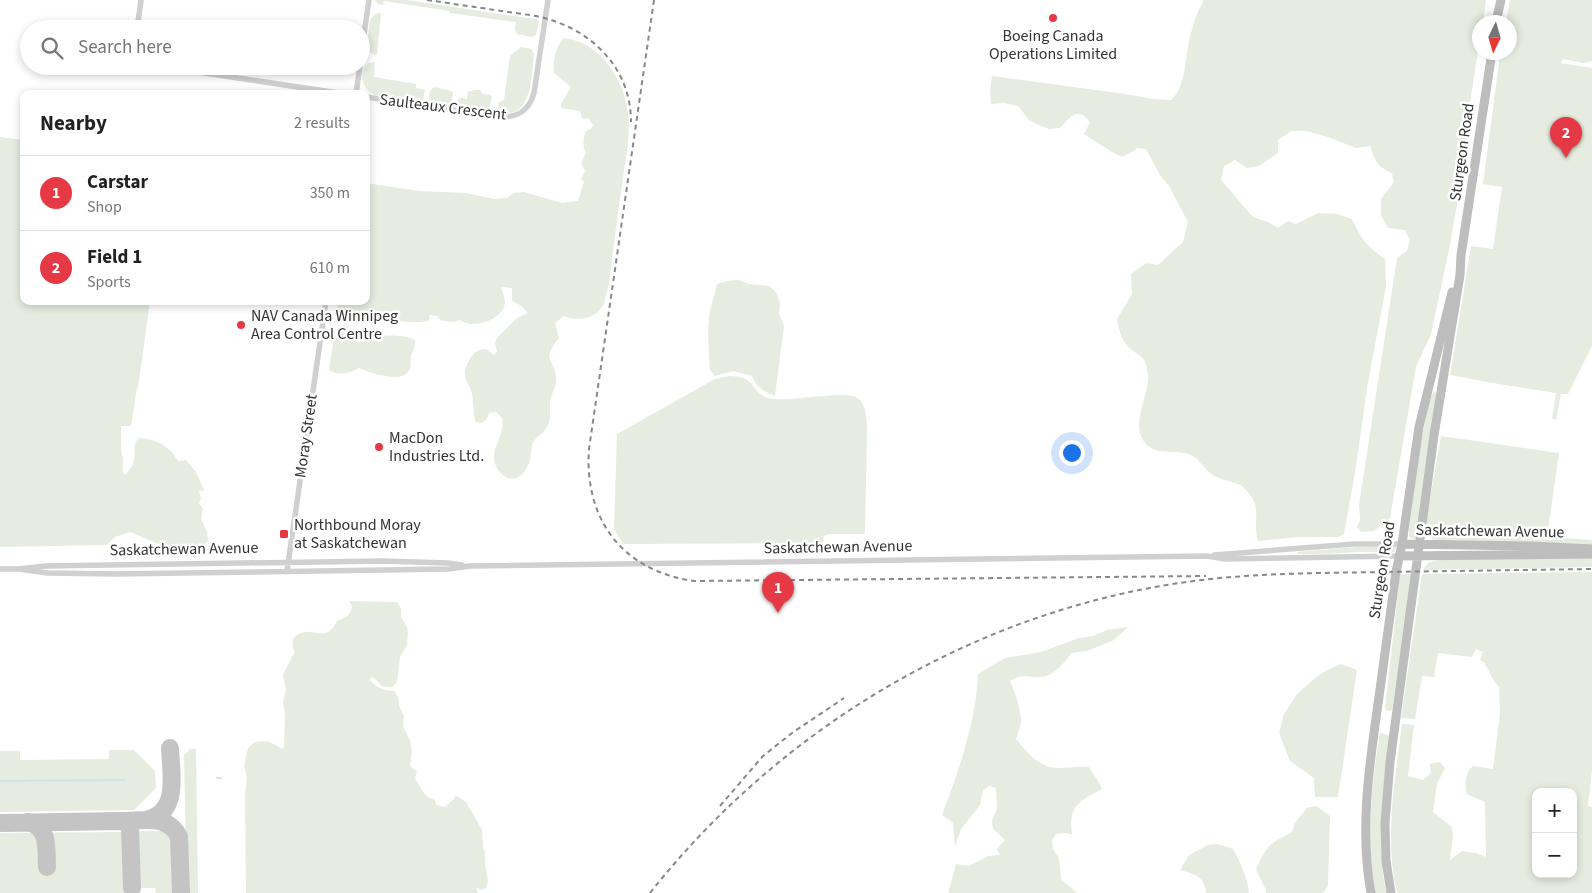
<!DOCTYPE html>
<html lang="en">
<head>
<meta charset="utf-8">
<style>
  :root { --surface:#fff; --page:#f6f6f6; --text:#222; --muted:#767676; --line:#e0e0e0; --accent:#e63946 }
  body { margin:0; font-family:"Source Sans 3",sans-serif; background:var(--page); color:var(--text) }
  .controls { position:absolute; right:15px; bottom:15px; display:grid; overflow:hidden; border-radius:10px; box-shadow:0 2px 8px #0003 }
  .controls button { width:45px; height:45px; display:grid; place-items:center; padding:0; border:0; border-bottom:1px solid var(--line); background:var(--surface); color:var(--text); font:25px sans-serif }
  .compass { position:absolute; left:1472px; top:15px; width:45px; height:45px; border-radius:50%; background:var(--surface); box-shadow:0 2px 8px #0003; rotate:185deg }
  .you { position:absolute; left:1071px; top:452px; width:18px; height:18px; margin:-12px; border:4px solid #fff; border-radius:50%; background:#1a73e8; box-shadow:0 0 0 8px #1a73e833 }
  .badge { display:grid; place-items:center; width:32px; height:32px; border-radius:50%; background:var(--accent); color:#fff; font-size:16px; font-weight:700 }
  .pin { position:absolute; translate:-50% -41px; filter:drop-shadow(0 1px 2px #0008) }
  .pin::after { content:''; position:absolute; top:26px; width:18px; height:15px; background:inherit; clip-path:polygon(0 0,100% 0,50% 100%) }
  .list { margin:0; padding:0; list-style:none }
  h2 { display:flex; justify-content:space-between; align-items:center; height:65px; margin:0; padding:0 20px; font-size:21px }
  h2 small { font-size:16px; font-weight:400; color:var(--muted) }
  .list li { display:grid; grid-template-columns:32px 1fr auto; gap:15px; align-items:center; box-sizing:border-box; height:75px; padding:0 20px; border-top:1px solid var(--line) }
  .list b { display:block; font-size:19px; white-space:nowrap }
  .list p { margin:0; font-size:16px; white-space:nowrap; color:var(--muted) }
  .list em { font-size:16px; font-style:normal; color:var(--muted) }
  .icon { flex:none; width:28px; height:28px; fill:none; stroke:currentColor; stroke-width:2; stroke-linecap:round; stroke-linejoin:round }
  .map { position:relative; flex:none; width:1592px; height:893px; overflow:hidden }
  .search { position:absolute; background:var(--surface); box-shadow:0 2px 8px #0003; left:20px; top:20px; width:350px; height:55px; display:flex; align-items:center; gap:12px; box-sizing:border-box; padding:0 18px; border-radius:28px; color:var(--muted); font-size:19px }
  .panel { position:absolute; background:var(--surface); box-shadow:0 2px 8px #0003; left:20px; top:90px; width:350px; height:215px; border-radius:10px }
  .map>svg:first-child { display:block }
  .green { fill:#e6ecdf; fill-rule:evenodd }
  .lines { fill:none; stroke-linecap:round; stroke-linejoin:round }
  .stream { stroke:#cfe2ee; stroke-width:2 }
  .taxiway { stroke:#c4c4c4; stroke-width:18 }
  .minor { stroke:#d0d0d0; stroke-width:5.5 }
  .secondary { stroke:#bdbdbd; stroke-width:9 }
  .rail { stroke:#888; stroke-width:2; stroke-dasharray:5 4; stroke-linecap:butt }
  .poi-dot { fill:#e63946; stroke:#fff; stroke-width:2 }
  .labels { text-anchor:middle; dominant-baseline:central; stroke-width:5; stroke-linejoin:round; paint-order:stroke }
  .poi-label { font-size:16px; fill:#333; stroke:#fff; text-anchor:start }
  .street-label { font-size:16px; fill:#333; stroke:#fff }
</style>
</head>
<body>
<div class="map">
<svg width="1592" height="893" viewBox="0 0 1592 893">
  <rect width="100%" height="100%" fill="#fff"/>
  <path class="green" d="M375 0H407L534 19 539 21 536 35 532 37 517 34 515 30 516 22 450 13V11L384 1 383 5 378 4Z
    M1204 0H1486L1483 22H1480L1479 44 1467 123 1464 164 1449 250 1431 334 1416 367 1390 518 1374 531 1361 532 1357 527 1360 520 1359 505 1397 258 1407 251 1410 240 1405 230 1388 228 1381 215V199L1394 182 1392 173C1377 167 1375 160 1370 146L1356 148 1328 137 1306 131H1291L1278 140V153L1259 166 1247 168 1235 160 1224 166 1221 180 1253 217 1268 222 1278 228 1288 221 1296 224 1318 213 1337 214 1352 219C1362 241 1366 245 1385 259L1386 286 1367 388 1355 473 1344 534 1338 537H1299L1258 541C1252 521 1263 508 1247 491 1244 488 1242 485 1238 484 1229 480 1218 480 1210 473 1201 465 1197 455 1184 453 1173 451 1156 454 1147 445 1128 427 1149 398 1148 376 1146 351 1138 359 1126 344 1120 337 1119 328 1117 319L1132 294 1131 274 1146 263 1158 265 1183 242 1188 222 1169 186 1160 175 1146 149 1137 148 1132 152 1122 157 1112 152 1084 134 1090 122C1077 106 1070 117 1060 128L1049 129 1039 125 1029 120 1018 106 1004 103 991 104 990 91 992 76 1125 94 1153 99 1171 100C1186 87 1185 59 1189 41 1192 28 1197 11 1204 0Z
    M1510 0H1592V61L1584 63 1563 59 1561 63 1592 68V346L1568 394H1561L1556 420 1552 418 1556 393 1493 383 1450 375 1471 246 1493 249 1502 187 1483 184 1500 55 1501 53 1510 52V22H1506Z
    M381 13 377 54 375 55 370 52 367 45 370 20 375 14Z
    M564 38C600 42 624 79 628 113 631 137 625 162 622 185 617 218 613 251 609 284 607 290 606 297 604 303 597 319 578 322 564 316L555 323 559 338C538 363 558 360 556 383 555 389 551 395 550 401 549 410 552 419 547 427 544 433 537 436 534 441 530 447 532 456 529 463 527 467 524 473 520 476 508 484 495 471 494 459 493 449 499 442 501 433 503 428 503 423 502 418L496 412 489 413 486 420 481 423 475 421C473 412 474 404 472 394 471 388 466 382 465 376 464 366 473 349 484 349 488 349 491 353 494 355L497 352 495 343 497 338 517 318 528 313 520 305 512 301V288L501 287C502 291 505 298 505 302 504 320 472 330 460 320 453 323 448 322 440 320L438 316 430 315 429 320C415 327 360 314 343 312L337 306V301H366V183L419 191 466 193 494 199 507 198 514 193 524 192 562 203 578 201 584 182 581 179 585 171 581 163 586 153C582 146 583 138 586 131L591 129 593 125 589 119 582 118 580 111 561 108V104L571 87 554 73C553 60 555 48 564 38Z
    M521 47 531 49 534 54C531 75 533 118 501 113L498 108 499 102 504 100 510 56Z
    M375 62 374 77 416 84V88L425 90 423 100 419 102 375 95C362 90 357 71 369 63Z
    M434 87 452 91 453 94 451 104 448 106 431 103 429 99 430 91Z
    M474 90H480L483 94 491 95 492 97 489 110 485 111 461 108 458 106V100L460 98 467 99 468 91H472Z
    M0 137 24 140V301H150L138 388H137L131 426H121V450L123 459V473L126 475C128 470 131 468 133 464 137 455 131 445 139 438 150 438 162 443 171 451 174 454 175 458 179 461L186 460 196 472 204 490 199 491 201 499 199 503 203 509 201 519 207 532 208 541 203 545H184L168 548 130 532 115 537 107 545 0 547Z
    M738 280 749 284 770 286 777 294 780 304 779 314 784 326 775 396C764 392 757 388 752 376L733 371 715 376 710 370 708 334 709 315 717 284 727 281Z
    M350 328 377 333 382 336C390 335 410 335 415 341 415 347 413 351 411 356 410 362 412 367 408 372 400 383 370 373 359 368 349 373 341 376 330 371L329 369 334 337 340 331Z
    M729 376C757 376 750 392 768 398 787 404 849 387 860 400 867 409 867 423 867 434L865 532 864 534H828L824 536 823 543 623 544 614 529 617 434 715 379Z
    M1434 391 1437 395 1417 533 1415 539 1409 538V531L1418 458 1430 397Z
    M1441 436 1559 453 1547 537 1592 540V548L1435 541C1428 536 1427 530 1426 522Z
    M1391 546 1396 547 1395 552C1382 553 1368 551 1355 552 1335 553 1319 555 1298 554V552L1356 547Z
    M1592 557V567L1423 570 1428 563 1443 559Z
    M1592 572V770L1588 806 1592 807V893H1397C1384 837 1395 780 1402 724L1414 725 1408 776 1423 780 1431 773 1430 764 1440 762 1445 768 1437 784 1433 812 1452 827 1453 837 1450 860 1462 851 1476 853 1486 857 1485 802 1467 794C1464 784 1465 773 1473 766L1493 769 1500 714 1499 687 1494 681 1484 662 1480 660 1483 652 1476 649 1472 657 1438 653 1434 677 1422 676 1415 719 1401 718 1422 574ZM1536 792H1573V874H1536Z
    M1400 574H1412L1392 710 1387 711 1385 709Z
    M349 601 397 602 401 609V617L407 627 408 632 407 645 400 657 397 682 392 687H387L382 686 373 677 370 678V680C376 688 385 691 394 691L398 697 399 706 404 716 403 726 410 741 412 750 410 766 417 772 415 778C420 786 424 798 435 800L436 805 445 807 455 798V795L466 802 482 830 483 847 485 853V864L488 881 486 888 481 890 476 887 478 893H246L245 797 247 777 244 766 248 748 253 743C264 739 272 742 282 749L284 747 285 713 283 703 286 690 283 675 293 655 295 653C291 646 291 636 301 633 316 628 326 643 337 621 345 617 350 617 352 606Z
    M1128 627 1114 640 1087 651 1071 653C1066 662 1052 677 1041 677 1029 678 1022 673 1010 681 1014 688 1021 712 1021 720 1021 726 1018 733 1016 739 1027 752 1039 768 1057 768 1068 768 1078 766 1089 767 1093 775 1099 780 1102 789 1079 801 1068 806 1072 834L1066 833 1056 834 1052 840 1053 849 1059 858 1061 879 1077 893H948L956 864 969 866 988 856 1000 855 997 849 1005 840 993 829 992 821 997 808 996 788 990 786 983 790 980 805 961 829 955 846 953 823 942 815C959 770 976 722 978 674L1005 658 1041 652 1079 638 1093 636 1107 630Z
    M1341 664 1357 670 1338 797H1315L1314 778 1290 761 1279 733 1284 714 1297 694 1315 678 1327 670Z
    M1380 733 1389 735C1385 788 1375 840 1386 893H1375C1366 840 1371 786 1380 733Z
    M190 749H196L198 893H187L184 755Z
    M109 750H134L155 771 156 788 134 810 0 812V751H20V760L109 759Z
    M1316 806 1330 816 1328 886 1323 893H1266V890L1256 869C1268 844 1268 845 1292 832L1295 823 1307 808Z
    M140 831H163L174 841 175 893H156L155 888H136L135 836Z
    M122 832 127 837V888L125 893H0V833Z
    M1218 844 1233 849C1241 864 1247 876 1249 893H1206C1205 876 1194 874 1180 870L1189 855 1208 845Z"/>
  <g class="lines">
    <path class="stream" d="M217 778H221
      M0 781 124 780"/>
    <path class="taxiway" d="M146 820C180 813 171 774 170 748
      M28 822C50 827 46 850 47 867
      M0 823 122 821
      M132 888 130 829 127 822 122 821C143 821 168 814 179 837L181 893"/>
    <path class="minor" d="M137 29 141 0
      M361 55 369 0
      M158 66 345 94
      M356 94 360 66
      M366 97 501 117C519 117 529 110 534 93L548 0
      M1214 555 1354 544H1402
      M0 569H19L45 566 382 561 448 563 462 565
      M19 569 47 573 115 574 448 569 470 566 1207 556 1225 559 1399 556
      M287 571 326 301"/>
    <path class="secondary" d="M1496 22 1501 0
      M1402 544 1531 546 1592 549
      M1399 556 1592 554
      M1371 893C1359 828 1370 761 1379 697 1385 655 1390 614 1396 572L1402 544 1419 427 1452 292
      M1391 893 1386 861 1385 823 1390 762 1434 435 1460 275 1461 255 1492 52"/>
    <path class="rail" d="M427 0 536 16C589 27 631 66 631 122
      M654 0 589 449C584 520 623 571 694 581L1206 576
      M720 806 763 756 792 733 844 698
      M650 893C787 720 990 603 1210 579 1268 573 1325 573 1383 572 1452 571 1522 570 1592 569"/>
  </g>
  <g class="poi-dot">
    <circle cx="1053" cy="18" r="5"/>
    <circle cx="241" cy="325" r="5"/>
    <circle cx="379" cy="447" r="5"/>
    <rect x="279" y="529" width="10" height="10" rx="2.5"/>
  </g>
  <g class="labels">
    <g class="poi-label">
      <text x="1053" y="36" text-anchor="middle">Boeing Canada<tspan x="1053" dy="18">Operations Limited</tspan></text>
      <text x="251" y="316">NAV Canada Winnipeg<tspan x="251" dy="18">Area Control Centre</tspan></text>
      <text x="389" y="438">MacDon<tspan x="389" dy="18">Industries Ltd.</tspan></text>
      <text x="294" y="525">Northbound Moray<tspan x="294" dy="18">at Saskatchewan</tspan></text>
    </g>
    <g class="street-label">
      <text transform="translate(443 107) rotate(7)">Saulteaux Crescent</text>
      <text transform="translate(1462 152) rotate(-82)">Sturgeon Road</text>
      <text transform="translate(306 436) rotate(-82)">Moray Street</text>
      <text transform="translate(1490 531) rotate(1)">Saskatchewan Avenue</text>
      <text transform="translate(838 547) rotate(-1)">Saskatchewan Avenue</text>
      <text transform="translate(184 549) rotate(-1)">Saskatchewan Avenue</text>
      <text transform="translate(1382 570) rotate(-81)">Sturgeon Road</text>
    </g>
  </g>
</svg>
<div class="controls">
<button>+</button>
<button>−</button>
</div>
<svg class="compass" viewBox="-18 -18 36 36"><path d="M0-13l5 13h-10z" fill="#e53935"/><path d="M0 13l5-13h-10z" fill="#767676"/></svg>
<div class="you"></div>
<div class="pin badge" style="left:778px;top:613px">1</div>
<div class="pin badge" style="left:1566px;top:158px">2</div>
<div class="search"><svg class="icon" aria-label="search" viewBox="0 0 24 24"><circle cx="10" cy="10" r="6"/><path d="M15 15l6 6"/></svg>Search here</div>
<section class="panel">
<h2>Nearby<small>2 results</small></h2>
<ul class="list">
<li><span class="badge">1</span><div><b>Carstar</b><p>Shop</p></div><em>350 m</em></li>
<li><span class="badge">2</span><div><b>Field 1</b><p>Sports</p></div><em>610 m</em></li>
</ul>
</section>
</div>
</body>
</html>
